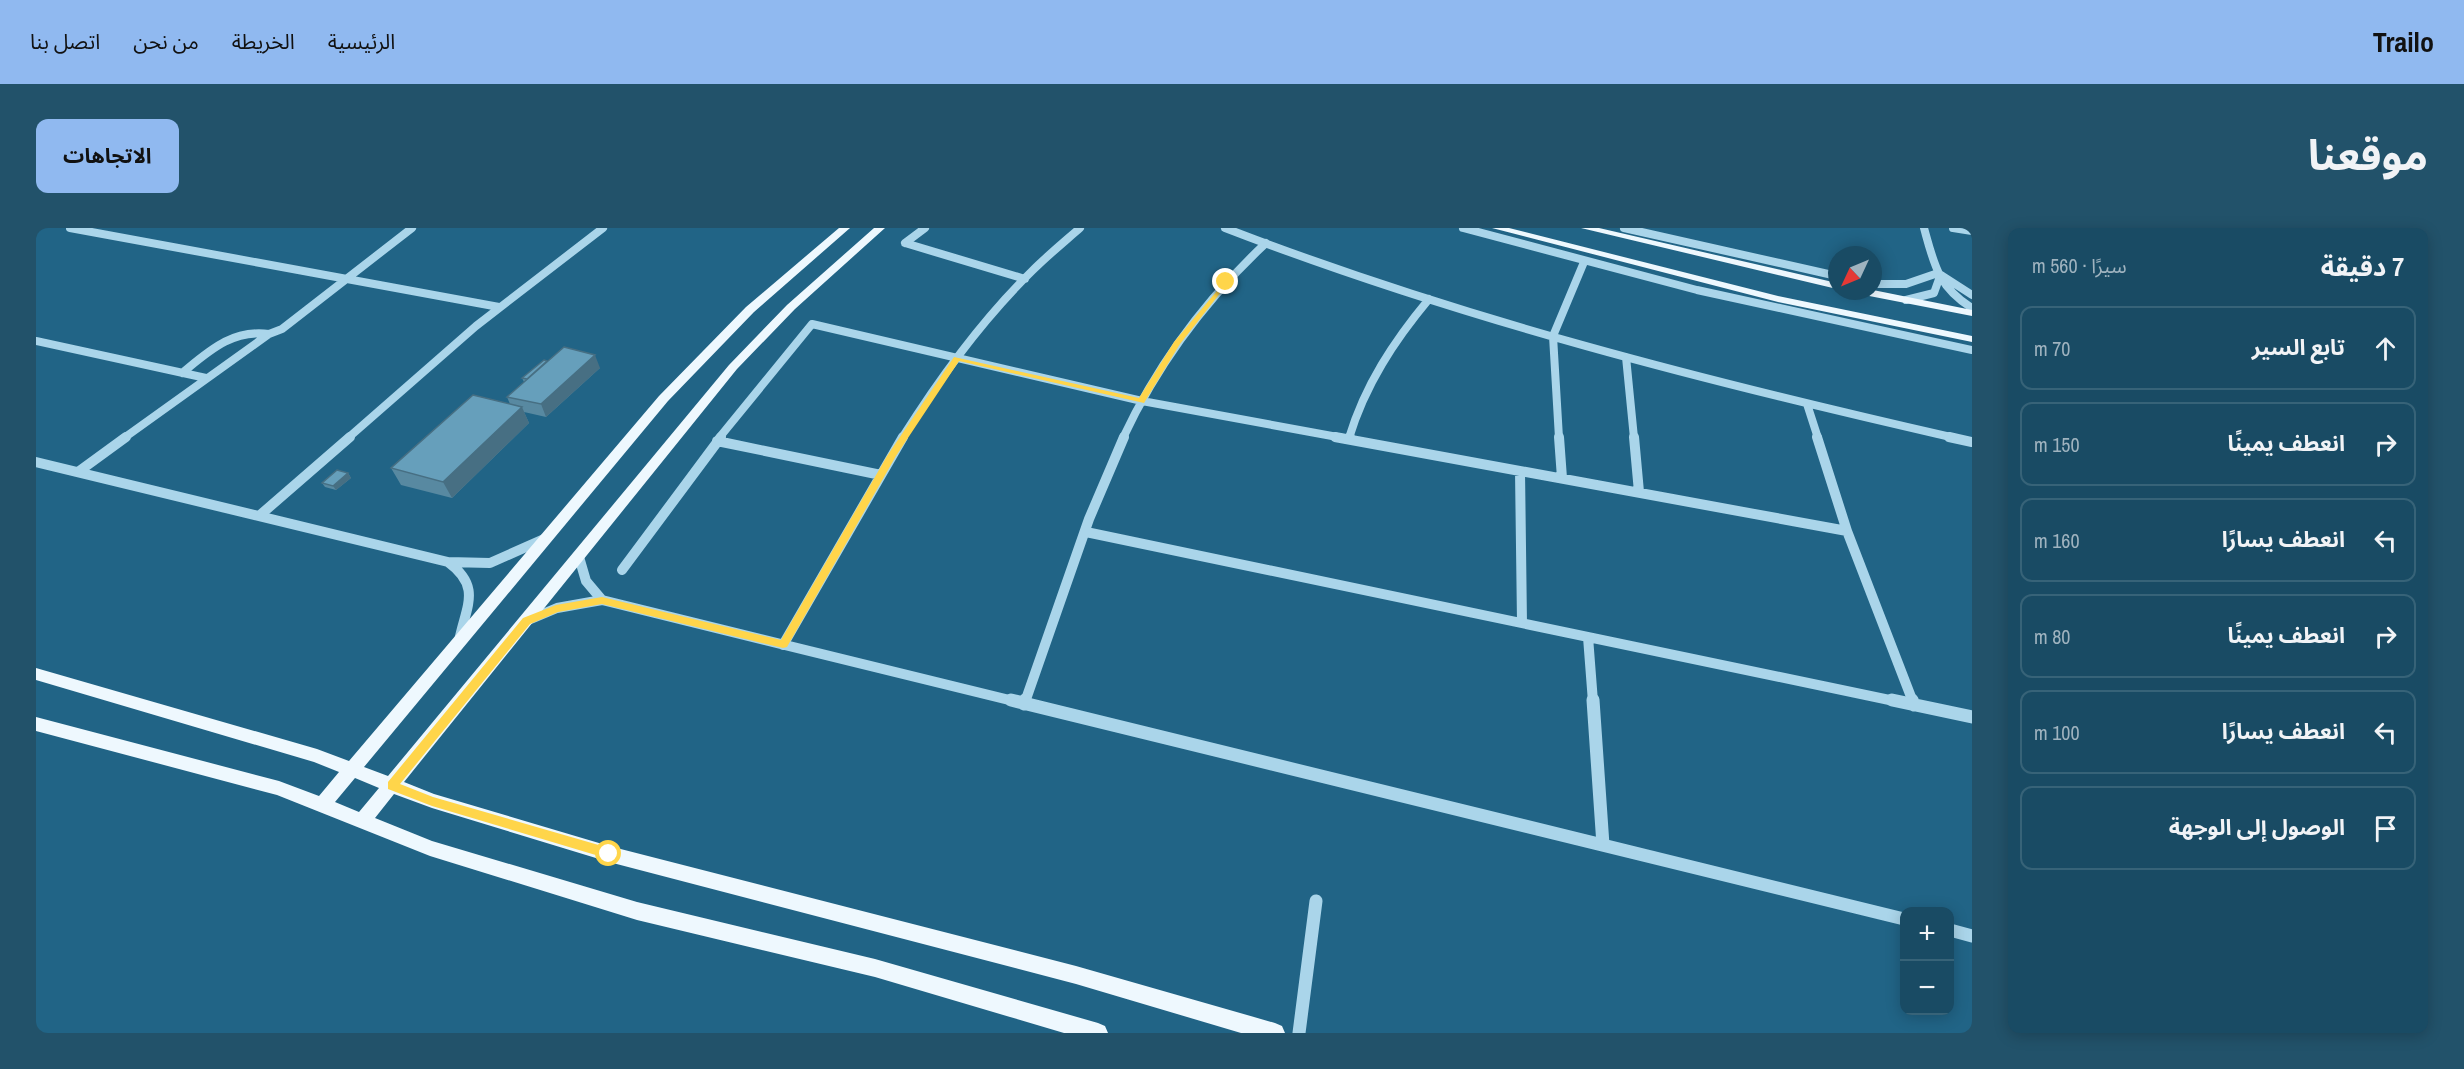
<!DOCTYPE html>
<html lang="ar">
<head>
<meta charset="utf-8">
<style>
  :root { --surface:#194b64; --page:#22526a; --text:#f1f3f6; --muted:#9fb3bf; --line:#376378; --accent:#90b9f0 }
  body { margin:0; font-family:"Archivo Narrow","Noto Sans Arabic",sans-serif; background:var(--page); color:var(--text); direction:rtl }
  .controls { position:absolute; right:18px; bottom:18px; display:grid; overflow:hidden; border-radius:12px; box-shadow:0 3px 15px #0003 }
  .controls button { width:54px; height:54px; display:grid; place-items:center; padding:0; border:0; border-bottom:2px solid var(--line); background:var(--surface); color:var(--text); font:30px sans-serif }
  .compass { position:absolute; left:1792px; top:18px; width:54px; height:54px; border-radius:50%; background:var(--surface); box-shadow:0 3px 15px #0003; rotate:226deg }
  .stop { position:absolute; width:18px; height:18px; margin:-14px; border:4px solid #ffd54a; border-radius:50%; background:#fff }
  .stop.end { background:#ffd54a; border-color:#fff; box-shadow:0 2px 6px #0008 }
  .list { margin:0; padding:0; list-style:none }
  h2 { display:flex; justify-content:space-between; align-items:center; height:78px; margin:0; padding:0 24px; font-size:26px }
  h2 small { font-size:20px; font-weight:400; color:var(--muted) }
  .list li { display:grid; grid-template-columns:39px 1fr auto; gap:18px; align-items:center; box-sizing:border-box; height:84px; margin:0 12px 12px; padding:0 12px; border:2px solid var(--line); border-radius:12px }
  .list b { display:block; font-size:22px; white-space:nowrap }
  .list em { font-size:20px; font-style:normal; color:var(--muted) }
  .icon { flex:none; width:33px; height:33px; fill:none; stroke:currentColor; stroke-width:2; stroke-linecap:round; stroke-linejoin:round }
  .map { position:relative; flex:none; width:1936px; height:805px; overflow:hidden; direction:ltr; border-radius:12px }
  header { display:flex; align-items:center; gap:36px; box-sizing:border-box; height:84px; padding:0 30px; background:var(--accent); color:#111 }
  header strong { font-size:28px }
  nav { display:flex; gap:33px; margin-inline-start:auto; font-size:21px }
  .intro { display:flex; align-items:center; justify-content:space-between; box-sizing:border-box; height:144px; padding:0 36px }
  h1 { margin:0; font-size:42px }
  .button { padding:15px 27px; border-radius:12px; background:var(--accent); color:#111; font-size:21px; font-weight:700 }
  main { display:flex; gap:36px; padding:0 36px }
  aside { flex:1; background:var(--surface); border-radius:12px; box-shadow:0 3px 15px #0003 }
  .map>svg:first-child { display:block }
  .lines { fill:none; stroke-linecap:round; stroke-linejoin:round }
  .minor-far2 { stroke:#aad5ea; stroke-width:8 }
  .minor-far1 { stroke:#aad5ea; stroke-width:10 }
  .minor { stroke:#aad5ea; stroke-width:13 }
  .major { fill:#eef8fe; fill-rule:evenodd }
  .wall { fill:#5889a1 }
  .shaded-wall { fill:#476f83 }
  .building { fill:#669fbb; stroke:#476f83; stroke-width:1.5 }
  .route { fill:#ffd54a }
</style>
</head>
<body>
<header>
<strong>Trailo</strong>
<nav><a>الرئيسية</a><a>الخريطة</a><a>من نحن</a><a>اتصل بنا</a></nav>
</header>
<div class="intro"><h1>موقعنا</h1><a class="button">الاتجاهات</a></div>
<main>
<aside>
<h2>7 دقيقة<small>سيرًا · 560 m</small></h2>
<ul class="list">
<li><svg class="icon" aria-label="ahead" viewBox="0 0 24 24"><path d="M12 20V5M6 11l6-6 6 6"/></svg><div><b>تابع السير</b></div><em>70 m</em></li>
<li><svg class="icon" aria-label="right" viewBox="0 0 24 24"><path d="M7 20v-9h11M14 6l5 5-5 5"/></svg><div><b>انعطف يمينًا</b></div><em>150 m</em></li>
<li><svg class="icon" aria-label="left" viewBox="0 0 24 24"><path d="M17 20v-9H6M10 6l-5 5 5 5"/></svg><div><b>انعطف يسارًا</b></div><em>160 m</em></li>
<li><svg class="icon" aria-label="right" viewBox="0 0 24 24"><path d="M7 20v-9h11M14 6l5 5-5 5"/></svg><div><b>انعطف يمينًا</b></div><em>80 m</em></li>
<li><svg class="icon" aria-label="left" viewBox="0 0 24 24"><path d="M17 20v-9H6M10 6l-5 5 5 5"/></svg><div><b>انعطف يسارًا</b></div><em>100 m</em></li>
<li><svg class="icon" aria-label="arrive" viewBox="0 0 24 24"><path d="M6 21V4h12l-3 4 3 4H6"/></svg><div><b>الوصول إلى الوجهة</b></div></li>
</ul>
</aside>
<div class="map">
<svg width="1936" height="805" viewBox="0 0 1936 805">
  <rect width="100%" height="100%" fill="#216486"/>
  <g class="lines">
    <path class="minor-far2" d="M34 0 463 79
      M1189 0C1425 91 1673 154 1919 210
      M1427 0 1661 62 1936 122
      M1588 0 1801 48
      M1888 0C1898 36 1902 59 1936 80
      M1917 0 1936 3
      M869 15 989 51
      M869 15 889 0
      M1837 56H1870L1902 45 1936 67
      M1870 72 1898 65 1903 51
      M0 113 170 150
      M1590 129 1598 210
      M146 145C173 123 196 101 233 106
      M1771 176 1782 210
      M88 210 233 106 246 101 376 0
      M312 210 440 98 567 0
      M683 210 776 96 1106 173 1307 210
      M866 210C903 151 946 92 996 43 1011 28 1028 14 1044 0
      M1087 210C1122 135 1170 71 1230 15
      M1313 210C1329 157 1358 113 1393 71
      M1523 210 1517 108 1548 34"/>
    <path class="minor-far1" d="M1299 209 1811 303
      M1523 209 1526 250
      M1598 209 1603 264
      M1781 209 1811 303 1877 474
      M1913 209 1936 214
      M1313 211 1314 209
      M681 213 845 247
      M0 234 412 334 454 335 508 311
      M1484 243 1486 395
      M42 244 90 209
      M223 288 314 209
      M1050 304 1863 474
      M543 329 550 353 566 372
      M412 334C446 359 430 378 423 413
      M586 342 685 209
      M490 393 521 380 566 372 981 474
      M1552 409 1557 474
      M747 417 867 209
      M989 474 1053 291 1088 209"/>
    <path class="minor" d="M975 472 1868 691
      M1557 472 1567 617
      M1856 472 1936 489
      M1876 472 1878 477
      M988 476 989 472
      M1914 702 1936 708
      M1263 805 1280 673"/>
    <path class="major" d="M803 0H814L718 84 632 173 328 539 352 548 693 137 751 77 838 0H849L759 81 701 141 368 554 398 566 573 618 1040 738 1239 795 1246 798 1249 805H1205L1040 756 573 634 396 580 358 566 339 590 396 613 601 674 839 731 1062 795 1069 798 1072 805H1028L839 749 601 692 394 628 241 567 0 503V489L243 553 283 568 303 544 278 534 0 452V440L281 521 313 533 623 168 710 79ZM319 550 343 560 323 584 299 574Z
      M1456 0H1473L1742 68 1936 108V114L1742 74Z
      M1545 0H1563L1801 55V61Z
      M1837 62 1936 82V88L1823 66 1818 63Z"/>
  </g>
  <path class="wall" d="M511 133 564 140 510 189 488 184 493 195 416 270 365 257 355 240 474 176 471 169 488 154 486 150Z
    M312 245 315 250 300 262 289 259 286 255Z"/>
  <path class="shaded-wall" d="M559 127 564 140 510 189 505 176Z
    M486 179 493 195 416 270 407 254Z
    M312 245 315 250 300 262 297 258Z"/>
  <path class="building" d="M528 119 559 127 505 176 471 169Z
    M508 132 511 133 491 151 486 150Z
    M437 167 486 179 407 254 355 240Z
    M301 242 312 245 297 258 286 255Z"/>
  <path class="route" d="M1190 52 1193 54 1144 116 1108 175 923 133 860 228 751 419 747 420 566 376 522 384 494 396 364 556 397 569 573 620 577 622V629L573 631 396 578 352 561V554L487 390 520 377 566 369 745 412 851 228 918 129 1103 170 1138 114Z"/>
</svg>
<div class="controls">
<button>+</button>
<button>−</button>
</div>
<svg class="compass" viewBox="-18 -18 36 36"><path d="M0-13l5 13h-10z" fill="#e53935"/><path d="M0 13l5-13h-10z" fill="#9fb3bf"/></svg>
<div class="stop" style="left:573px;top:626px"></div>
<div class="stop end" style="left:1190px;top:54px"></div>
</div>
</main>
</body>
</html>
